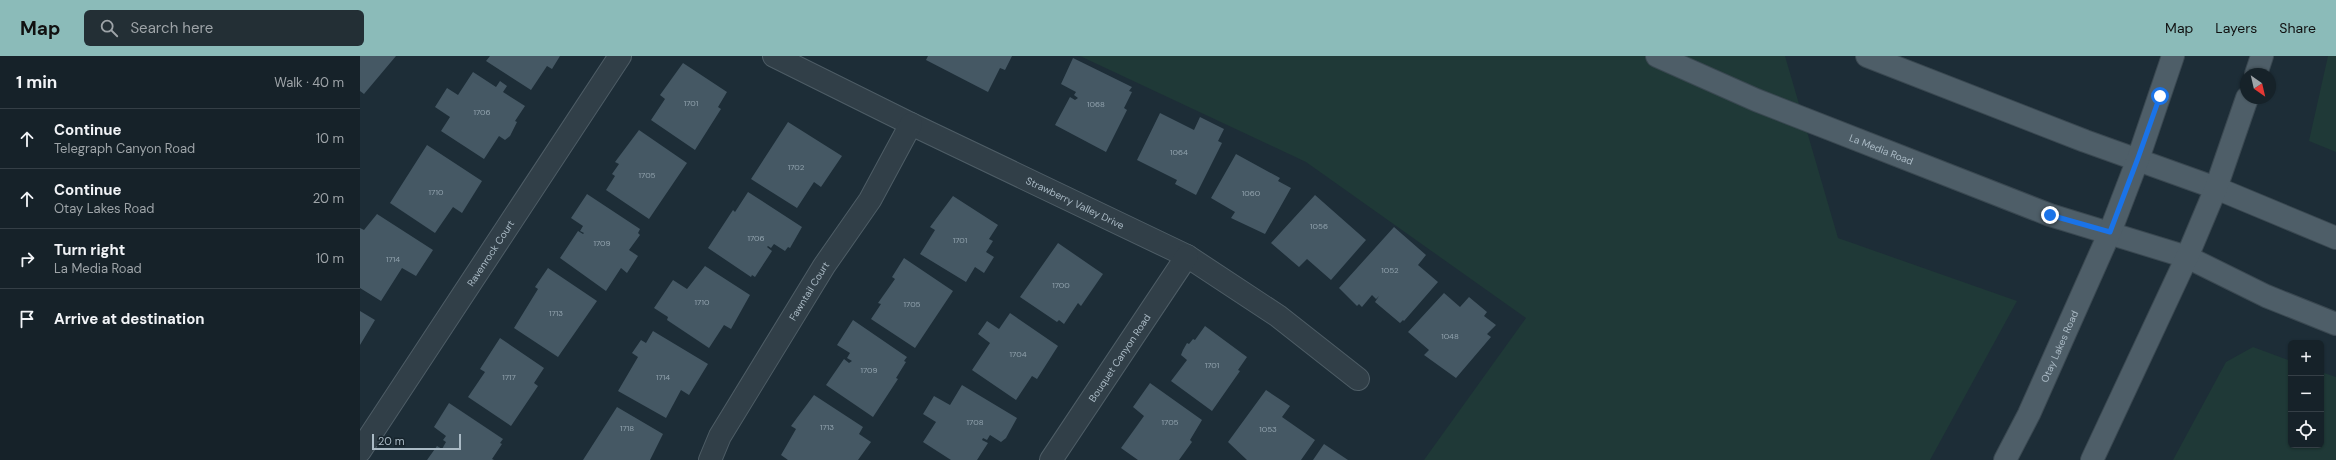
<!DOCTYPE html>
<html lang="en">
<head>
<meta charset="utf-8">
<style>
  :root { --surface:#162229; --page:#232f35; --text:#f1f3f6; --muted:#9ea4a8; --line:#353f46; --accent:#8bbbb9 }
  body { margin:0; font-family:"DM Sans",sans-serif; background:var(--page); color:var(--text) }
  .controls { position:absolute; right:12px; bottom:12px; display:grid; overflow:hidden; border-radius:6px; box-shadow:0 1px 3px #0004 }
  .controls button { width:36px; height:36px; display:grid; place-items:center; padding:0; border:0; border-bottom:1px solid var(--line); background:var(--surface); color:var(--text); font:20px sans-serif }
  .compass { position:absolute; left:1880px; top:12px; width:36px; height:36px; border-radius:50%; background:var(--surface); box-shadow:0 1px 3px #0004; rotate:146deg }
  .scale { position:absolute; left:12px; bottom:10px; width:89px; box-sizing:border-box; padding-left:4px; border:2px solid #aabac5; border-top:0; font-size:11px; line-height:14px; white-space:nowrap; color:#aabac5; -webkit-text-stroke:3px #17242c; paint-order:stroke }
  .stop { position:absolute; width:12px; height:12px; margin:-9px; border:3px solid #1a73e8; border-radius:50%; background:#fff }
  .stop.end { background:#1a73e8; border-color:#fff; box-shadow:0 1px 4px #0008 }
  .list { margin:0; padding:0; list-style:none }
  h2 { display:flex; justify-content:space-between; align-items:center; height:52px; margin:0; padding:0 16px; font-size:17px }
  h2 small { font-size:13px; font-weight:400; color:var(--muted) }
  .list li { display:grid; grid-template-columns:26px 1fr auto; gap:12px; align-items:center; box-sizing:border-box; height:60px; padding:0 16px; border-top:1px solid var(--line) }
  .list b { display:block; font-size:15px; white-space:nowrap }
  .list p { margin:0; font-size:13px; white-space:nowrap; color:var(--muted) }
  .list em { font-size:13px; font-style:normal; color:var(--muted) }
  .icon { flex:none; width:22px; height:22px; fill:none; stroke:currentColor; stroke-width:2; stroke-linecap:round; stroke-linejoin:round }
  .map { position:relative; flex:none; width:1976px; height:404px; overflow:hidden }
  header { display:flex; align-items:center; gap:24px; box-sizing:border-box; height:56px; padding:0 20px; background:var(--accent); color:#111 }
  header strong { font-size:19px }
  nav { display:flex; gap:22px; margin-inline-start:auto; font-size:14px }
  .search { width:280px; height:36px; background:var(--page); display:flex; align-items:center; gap:10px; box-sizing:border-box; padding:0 14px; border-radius:6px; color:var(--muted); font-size:15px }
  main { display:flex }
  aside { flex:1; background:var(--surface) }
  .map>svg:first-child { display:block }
  .green { fill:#1f3937 }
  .building { fill:#455864 }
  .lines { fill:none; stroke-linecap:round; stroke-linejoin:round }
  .street-casing { stroke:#4e5d66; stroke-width:24 }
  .primary-casing { stroke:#3a4851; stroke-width:24 }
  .street { stroke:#313f48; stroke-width:22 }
  .primary { stroke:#4e5e68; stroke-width:22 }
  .route { stroke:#1a73e8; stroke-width:5 }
  .labels { text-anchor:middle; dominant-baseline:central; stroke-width:3.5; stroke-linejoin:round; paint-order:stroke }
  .number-label { font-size:8px; fill:#91a2ad }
  .street-label { font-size:10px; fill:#aabac5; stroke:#17242c }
</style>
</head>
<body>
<header>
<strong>Map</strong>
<div class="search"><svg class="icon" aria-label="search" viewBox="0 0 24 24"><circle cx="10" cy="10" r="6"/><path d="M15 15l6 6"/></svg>Search here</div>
<nav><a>Map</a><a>Layers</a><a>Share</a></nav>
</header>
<main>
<aside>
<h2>1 min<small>Walk · 40 m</small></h2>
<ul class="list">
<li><svg class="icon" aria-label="ahead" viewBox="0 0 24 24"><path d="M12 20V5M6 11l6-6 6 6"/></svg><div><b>Continue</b><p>Telegraph Canyon Road</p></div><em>10 m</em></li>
<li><svg class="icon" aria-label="ahead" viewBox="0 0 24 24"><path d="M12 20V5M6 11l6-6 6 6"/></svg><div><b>Continue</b><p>Otay Lakes Road</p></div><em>20 m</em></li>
<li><svg class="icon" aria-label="right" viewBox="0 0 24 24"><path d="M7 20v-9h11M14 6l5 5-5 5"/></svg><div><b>Turn right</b><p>La Media Road</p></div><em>10 m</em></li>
<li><svg class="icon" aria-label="arrive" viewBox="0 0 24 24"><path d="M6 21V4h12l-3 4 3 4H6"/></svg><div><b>Arrive at destination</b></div></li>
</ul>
</aside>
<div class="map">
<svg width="1976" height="404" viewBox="0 0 1976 404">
  <rect width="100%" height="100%" fill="#1d2d37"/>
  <path class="green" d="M720 0H1425L1478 182 1657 245 1570 404H1064L1166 262 946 106Z
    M1968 0H1976V96L1949 85Z
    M1893 291 1931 305V389H1961V316L1976 321V404H1813L1866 306Z"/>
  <path class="building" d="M0 0H36L4 38 0 35Z
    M130 0H200L192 13 187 10 171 34 126 5Z
    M568 0H652L645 14 640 12 628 36 566 4Z
    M713 2 772 31 769 35 772 36 764 52 767 54 746 96 695 69 710 41 715 44 718 42 714 39 716 36 701 28Z
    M323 7 367 36 358 51 361 53 335 94 291 64 305 43 300 39Z
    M113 16 136 31 140 25 147 30 143 36 165 50 155 65 157 66 150 80 145 84 139 80 124 103 81 75 90 61 75 51 87 32 98 39Z
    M800 57 834 74 840 61 864 73 858 85 862 87 836 139 815 128 817 124 777 104Z
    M428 66 482 100 461 131 454 126 437 152 391 123Z
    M279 74 327 107 289 163 246 134 255 120 252 118 259 108 255 106Z
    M67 89 122 125 102 157 93 151 75 177 30 147Z
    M876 98 920 122 918 125 931 132 905 178 871 162 875 156 851 142Z
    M388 136 442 171 430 192 428 191 425 195 414 188 411 192 408 190 407 191 412 195 395 221 392 219 391 221 348 192 373 154 375 156Z
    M227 138 280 173 278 177 280 179 269 194 278 200 267 217 261 212 246 235 200 202 218 175 223 178 224 177 220 175 223 170 211 162Z
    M955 139 1006 184 971 224 947 203 939 211 911 187Z
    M593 140 638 169 629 183 633 185 626 196 634 201 624 217 615 211 606 226 560 198 575 174 570 171Z
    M17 158 73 194 56 220 42 212 21 245 0 232V172L4 174Z
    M1034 171 1066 199 1058 209 1078 226 1044 265 1043 264 1040 267 1015 246 1019 240 1016 243 1012 239 1002 251 999 248 997 250 979 232Z
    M698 187 743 218 721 250 718 247 704 268 699 264 697 266 660 241Z
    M544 202 593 235 555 292 511 263 521 248 518 247 535 223 532 221Z
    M345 210 390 239 371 273 364 269 349 292 307 264 308 261 294 252 313 224 327 233Z
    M188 212 237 245 198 301 154 272 178 233 175 231Z
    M1084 237 1100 251 1109 241 1127 256 1124 260 1136 269 1127 278 1131 281 1096 322 1064 299 1069 294 1048 276Z
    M0 255 15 264 0 289Z
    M650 257 698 290 677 323 672 320 656 344 612 314 630 287 618 278 627 265 639 273Z
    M493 264 547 301 544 305 546 306 536 322 538 323 513 361 466 329 484 303 489 307 492 305 487 302 490 297 477 289Z
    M845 270 887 301 878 314 880 315 852 355 811 325 827 304 821 299 823 294 827 287 829 288 833 283 835 284Z
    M293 275 348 308 329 339 321 334 306 362 258 335 278 301 272 297 281 284 286 287Z
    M140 282 184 312 174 327 178 330 151 370 108 341 125 316 120 313Z
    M790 327 842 364 830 384 832 386 819 404H778L761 392 784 360 773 351Z
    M602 329 657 362 646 382 641 386 630 379 627 384 623 382 622 384 628 387 617 404H591L563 386 576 366 563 358 574 340 590 349Z
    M906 334 930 350 922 361 955 384 941 404H887L868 386Z
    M454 339 503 371 499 378 511 386 498 404H428L421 399 436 373 431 370Z
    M89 347 143 383 140 387 142 388 132 403 134 404H67L77 390 82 393 86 386 83 384 86 380 74 371Z
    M257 351 303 378 290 404H223Z
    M964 388 988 404H953Z"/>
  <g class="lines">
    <g class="street-casing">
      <g id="street">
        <path id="s1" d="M414 0 551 68 827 200 918 260 998 323"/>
        <path id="s2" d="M0 395 260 0"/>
        <path id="s3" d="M350 404 360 380 464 210 510 144 551 68"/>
        <path id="s4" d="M691 404 827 200"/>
      </g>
    </g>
    <g class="primary-casing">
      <g id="primary">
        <path id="s5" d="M1297 0 1396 44 1690 159 1827 201 1906 240 1976 268"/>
        <path d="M1507 0 1725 85 1856 132 1976 182"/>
        <path d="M1896 18 1902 0"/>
        <path id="s6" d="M1645 404 1669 358 1750 176 1778 103 1813 0"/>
        <path d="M1732 404 1827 201 1856 132 1887 42"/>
      </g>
    </g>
    <use href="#street" class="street"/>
    <use href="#primary" class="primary"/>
  </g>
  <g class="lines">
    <path class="route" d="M1690 159 1750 176 1778 102 1800 40"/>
  </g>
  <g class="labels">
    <g class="number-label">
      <text x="331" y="47">1701</text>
      <text x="736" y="48">1068</text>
      <text x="122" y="56">1706</text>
      <text x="819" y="96">1064</text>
      <text x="436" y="111">1702</text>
      <text x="287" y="119">1705</text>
      <text x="76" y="136">1710</text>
      <text x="891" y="137">1060</text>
      <text x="959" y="170">1056</text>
      <text x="396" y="182">1706</text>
      <text x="600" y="184">1701</text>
      <text x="242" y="187">1709</text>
      <text x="33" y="203">1714</text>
      <text x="1030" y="214">1052</text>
      <text x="701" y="229">1700</text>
      <text x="342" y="246">1710</text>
      <text x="552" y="248">1705</text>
      <text x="196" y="257">1713</text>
      <text x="1090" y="280">1048</text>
      <text x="658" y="298">1704</text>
      <text x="852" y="309">1701</text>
      <text x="509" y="314">1709</text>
      <text x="149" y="321">1717</text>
      <text x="303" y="321">1714</text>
      <text x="615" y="366">1708</text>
      <text x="810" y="366">1705</text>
      <text x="467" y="371">1713</text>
      <text x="267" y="372">1718</text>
      <text x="908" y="373">1053</text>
    </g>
    <g class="street-label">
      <text stroke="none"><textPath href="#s5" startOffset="243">La Media Road</textPath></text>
      <text stroke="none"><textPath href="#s1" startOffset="335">Strawberry Valley Drive</textPath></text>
      <text stroke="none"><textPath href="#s2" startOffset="237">Ravenrock Court</textPath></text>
      <text stroke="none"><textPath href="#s3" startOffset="196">Fawntail Court</textPath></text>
      <text stroke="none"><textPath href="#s6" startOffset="126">Otay Lakes Road</textPath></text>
      <text stroke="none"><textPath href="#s4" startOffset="123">Bouquet Canyon Road</textPath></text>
    </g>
  </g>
</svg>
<div class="controls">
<button>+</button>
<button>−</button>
<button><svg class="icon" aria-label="locate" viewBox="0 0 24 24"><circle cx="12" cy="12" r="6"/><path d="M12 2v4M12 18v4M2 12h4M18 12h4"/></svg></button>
</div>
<svg class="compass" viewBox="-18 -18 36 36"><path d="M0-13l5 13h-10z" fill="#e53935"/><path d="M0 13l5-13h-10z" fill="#9ea4a8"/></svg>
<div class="scale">20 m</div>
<div class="stop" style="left:1800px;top:40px"></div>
<div class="stop end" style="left:1690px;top:159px"></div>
</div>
</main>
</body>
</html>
